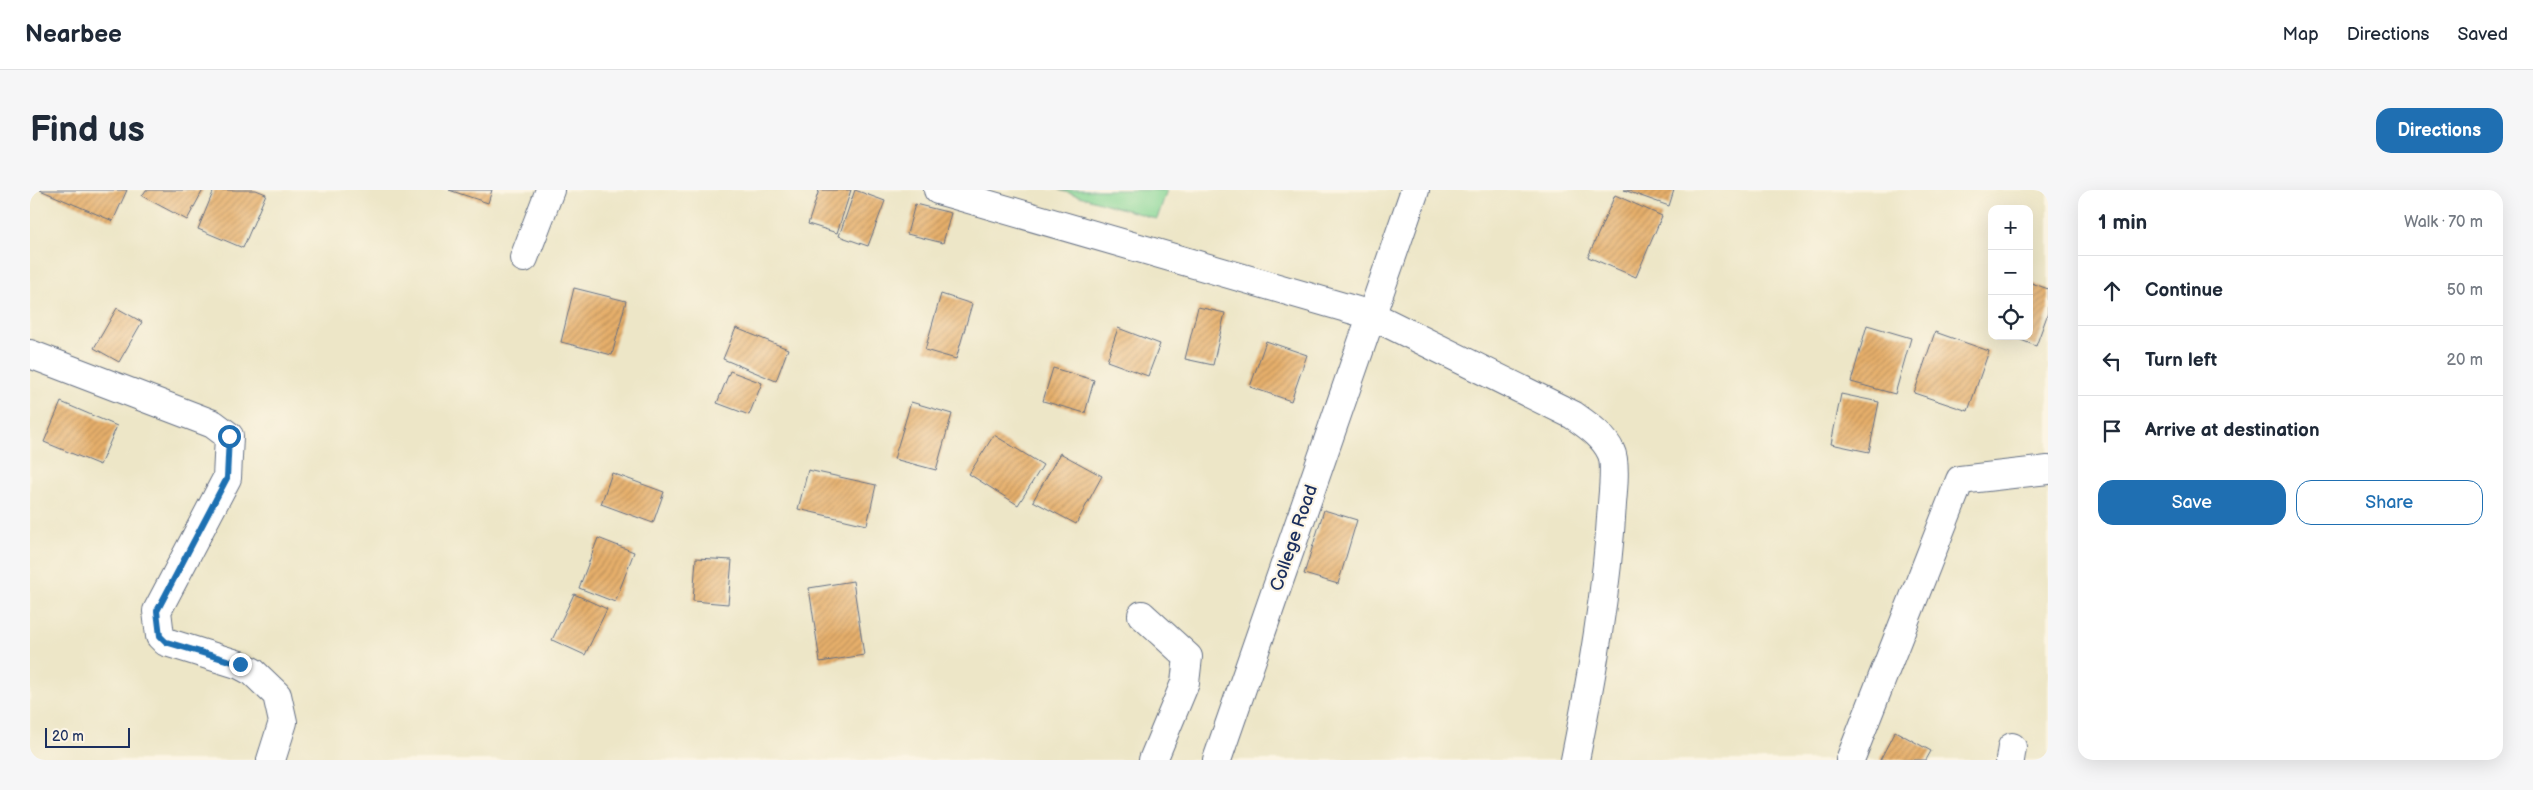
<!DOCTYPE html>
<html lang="en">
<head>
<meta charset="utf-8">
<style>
  :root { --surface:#fff; --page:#f6f6f7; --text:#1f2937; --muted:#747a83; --line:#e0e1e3; --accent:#1f6fb2 }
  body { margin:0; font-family:"Balsamiq Sans",sans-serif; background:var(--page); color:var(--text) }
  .controls { position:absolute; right:15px; top:15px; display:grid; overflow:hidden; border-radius:10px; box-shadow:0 5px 20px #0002 }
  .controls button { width:45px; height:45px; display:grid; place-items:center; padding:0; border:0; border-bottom:1px solid var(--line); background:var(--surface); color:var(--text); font:25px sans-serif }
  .scale { position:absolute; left:15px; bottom:12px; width:85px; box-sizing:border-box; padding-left:5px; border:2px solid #1b2f5e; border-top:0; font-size:14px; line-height:18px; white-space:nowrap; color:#1b2f5e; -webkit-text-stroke:4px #fcf5e5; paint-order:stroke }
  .stop { position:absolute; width:15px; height:15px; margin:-11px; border:4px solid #1f6fb2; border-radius:50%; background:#fff }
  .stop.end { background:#1f6fb2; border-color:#fff; box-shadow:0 1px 5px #0008 }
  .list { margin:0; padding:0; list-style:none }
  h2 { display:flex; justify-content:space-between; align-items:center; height:65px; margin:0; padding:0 20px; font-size:21px }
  h2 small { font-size:16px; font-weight:400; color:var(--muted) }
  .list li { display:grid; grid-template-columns:32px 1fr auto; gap:15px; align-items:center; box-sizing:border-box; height:70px; padding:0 20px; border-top:1px solid var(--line) }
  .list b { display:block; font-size:19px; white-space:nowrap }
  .list em { font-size:16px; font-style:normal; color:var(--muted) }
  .actions { display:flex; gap:10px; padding:15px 20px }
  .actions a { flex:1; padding:11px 0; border:1px solid var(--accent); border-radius:15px; text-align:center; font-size:18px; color:var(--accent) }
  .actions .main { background:var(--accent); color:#fff }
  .icon { flex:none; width:28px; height:28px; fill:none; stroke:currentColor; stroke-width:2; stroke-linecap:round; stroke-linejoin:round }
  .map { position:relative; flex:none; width:2018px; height:570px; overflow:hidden; border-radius:15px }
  header { display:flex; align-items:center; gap:30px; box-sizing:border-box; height:70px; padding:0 25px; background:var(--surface); border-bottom:1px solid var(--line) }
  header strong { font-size:24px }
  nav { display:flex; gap:28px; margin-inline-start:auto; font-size:18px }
  .intro { display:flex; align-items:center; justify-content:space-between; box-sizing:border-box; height:120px; padding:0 30px }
  h1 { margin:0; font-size:35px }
  .button { padding:12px 22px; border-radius:15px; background:var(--accent); color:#fff; font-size:18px; font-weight:700 }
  main { display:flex; gap:30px; padding:0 30px }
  aside { flex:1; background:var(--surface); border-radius:15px; box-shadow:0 5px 20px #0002 }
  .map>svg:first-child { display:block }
  .grass { fill:#86d695; stroke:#50827a }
  .building { fill:url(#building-hatch) }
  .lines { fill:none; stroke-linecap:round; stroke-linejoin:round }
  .minor-casing { stroke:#646f83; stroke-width:30 }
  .minor { stroke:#fff; stroke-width:28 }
  .route { stroke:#1f6fb2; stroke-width:6 }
  .labels { text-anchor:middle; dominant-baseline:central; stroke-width:4.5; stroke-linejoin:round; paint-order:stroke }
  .street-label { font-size:18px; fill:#1b2f5e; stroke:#fcf5e5 }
</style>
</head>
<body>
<header>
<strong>Nearbee</strong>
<nav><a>Map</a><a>Directions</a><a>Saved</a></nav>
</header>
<div class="intro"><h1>Find us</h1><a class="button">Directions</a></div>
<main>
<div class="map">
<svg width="2018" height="570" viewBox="0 0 2018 570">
  <defs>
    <pattern id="building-hatch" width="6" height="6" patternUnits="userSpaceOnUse" patternTransform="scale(1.25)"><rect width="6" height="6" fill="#e6af6a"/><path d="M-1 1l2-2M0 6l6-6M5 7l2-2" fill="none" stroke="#ba8f5a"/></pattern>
  </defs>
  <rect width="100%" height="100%" fill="#fcf5e5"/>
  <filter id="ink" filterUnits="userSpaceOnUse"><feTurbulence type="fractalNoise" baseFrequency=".02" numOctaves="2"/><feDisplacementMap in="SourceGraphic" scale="10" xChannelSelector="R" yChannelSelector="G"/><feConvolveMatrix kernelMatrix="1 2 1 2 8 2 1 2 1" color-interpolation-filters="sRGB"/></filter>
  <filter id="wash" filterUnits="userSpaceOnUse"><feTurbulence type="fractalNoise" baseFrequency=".0096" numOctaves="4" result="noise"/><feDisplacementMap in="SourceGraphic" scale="20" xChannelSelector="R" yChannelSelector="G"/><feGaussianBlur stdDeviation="1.12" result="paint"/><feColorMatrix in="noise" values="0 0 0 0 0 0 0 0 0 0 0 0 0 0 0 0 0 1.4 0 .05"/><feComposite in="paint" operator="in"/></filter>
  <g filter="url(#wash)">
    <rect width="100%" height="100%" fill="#ede6c7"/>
    <path class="grass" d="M1029 0H1137L1127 29Z"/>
    <g id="blocks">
      <path class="building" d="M10 0H97L83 31Z
        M116 0H173L157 30 112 6Z
        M184 0H226L236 4 213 58 168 39Z
        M419 0H462L458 13Z
        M789 0H821L807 43 778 34Z
        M825 0 855 11 838 56 809 46Z
        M1594 0H1644L1639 16Z
        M1585 5 1632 26 1606 87 1558 67Z
        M885 14 921 23 913 53 877 44Z
        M1999 92 2018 99V123L2006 156 1981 146H1999Z
        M544 98 596 111 582 165 531 152Z
        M911 104 942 114 926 169 895 160Z
        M1168 117 1195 123 1183 175 1155 169Z
        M87 118 112 132 89 172 64 158Z
        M1837 135 1881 148 1865 204 1821 192Z
        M706 138 758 159 746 191 693 169Z
        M1088 138 1130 154 1118 186 1077 171Z
        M1905 142 1959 161 1938 221 1884 203Z
        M1236 151 1277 165 1261 211 1220 197Z
        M1023 178 1064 190 1055 223 1013 211Z
        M700 181 732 193 719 225 687 213Z
        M1811 204 1849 212 1839 262 1801 254Z
        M31 212 87 236 70 275 14 252Z
        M881 212 922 224 906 280 864 269Z
        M964 245 1013 275 988 315 939 284Z
        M1030 263 1072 286 1046 334 1003 311Z
        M778 280 846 295 837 335 768 319Z
        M582 283 634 302 623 333 571 314Z
        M1294 320 1327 330 1308 394 1274 384Z
        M568 348 604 362 585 412 549 398Z
        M666 368 702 370 698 414 663 411Z
        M823 391 834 465 790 472 779 398Z
        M544 404 577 419 555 465 522 450Z
        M1865 541 1901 561 1896 570H1850Z"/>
    </g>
  </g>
  <g filter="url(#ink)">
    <use href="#blocks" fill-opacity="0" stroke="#646f83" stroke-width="1"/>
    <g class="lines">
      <g class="minor-casing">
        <path id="minor" d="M908 0 1341 125 1543 225C1557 235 1573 245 1581 262 1586 272 1583 302 1582 314 1577 401 1562 485 1545 570
          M494 68 520 0
          M0 164 183 234 199 246 197 288 127 421 130 446 136 452 210 475 223 482 247 505 253 532 241 570
          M1112 425 1158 467 1155 493 1123 570
          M1187 570 1385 0
          M1820 570 1930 290 2018 280
          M1980 570 1982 557"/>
      </g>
      <use href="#minor" class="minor"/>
    </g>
  </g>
  <g class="lines" filter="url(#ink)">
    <path class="route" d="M199 246 197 288 127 421 130 446 136 452 210 474"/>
  </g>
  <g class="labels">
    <g class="street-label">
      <text transform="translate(1264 348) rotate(-71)">College Road</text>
    </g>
  </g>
</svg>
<div class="controls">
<button>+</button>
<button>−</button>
<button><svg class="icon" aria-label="locate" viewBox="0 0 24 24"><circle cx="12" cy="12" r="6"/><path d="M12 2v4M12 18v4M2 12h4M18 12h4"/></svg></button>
</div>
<div class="scale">20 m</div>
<div class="stop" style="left:199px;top:246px"></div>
<div class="stop end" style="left:210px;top:474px"></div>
</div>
<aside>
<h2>1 min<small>Walk · 70 m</small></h2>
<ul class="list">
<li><svg class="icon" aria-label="ahead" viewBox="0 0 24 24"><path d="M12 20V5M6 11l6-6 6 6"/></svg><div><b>Continue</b></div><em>50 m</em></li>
<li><svg class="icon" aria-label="left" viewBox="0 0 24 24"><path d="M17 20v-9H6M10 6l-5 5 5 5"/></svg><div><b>Turn left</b></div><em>20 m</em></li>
<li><svg class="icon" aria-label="arrive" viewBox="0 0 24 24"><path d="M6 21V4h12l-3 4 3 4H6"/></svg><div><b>Arrive at destination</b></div></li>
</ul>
<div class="actions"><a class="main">Save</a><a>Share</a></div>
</aside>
</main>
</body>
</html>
